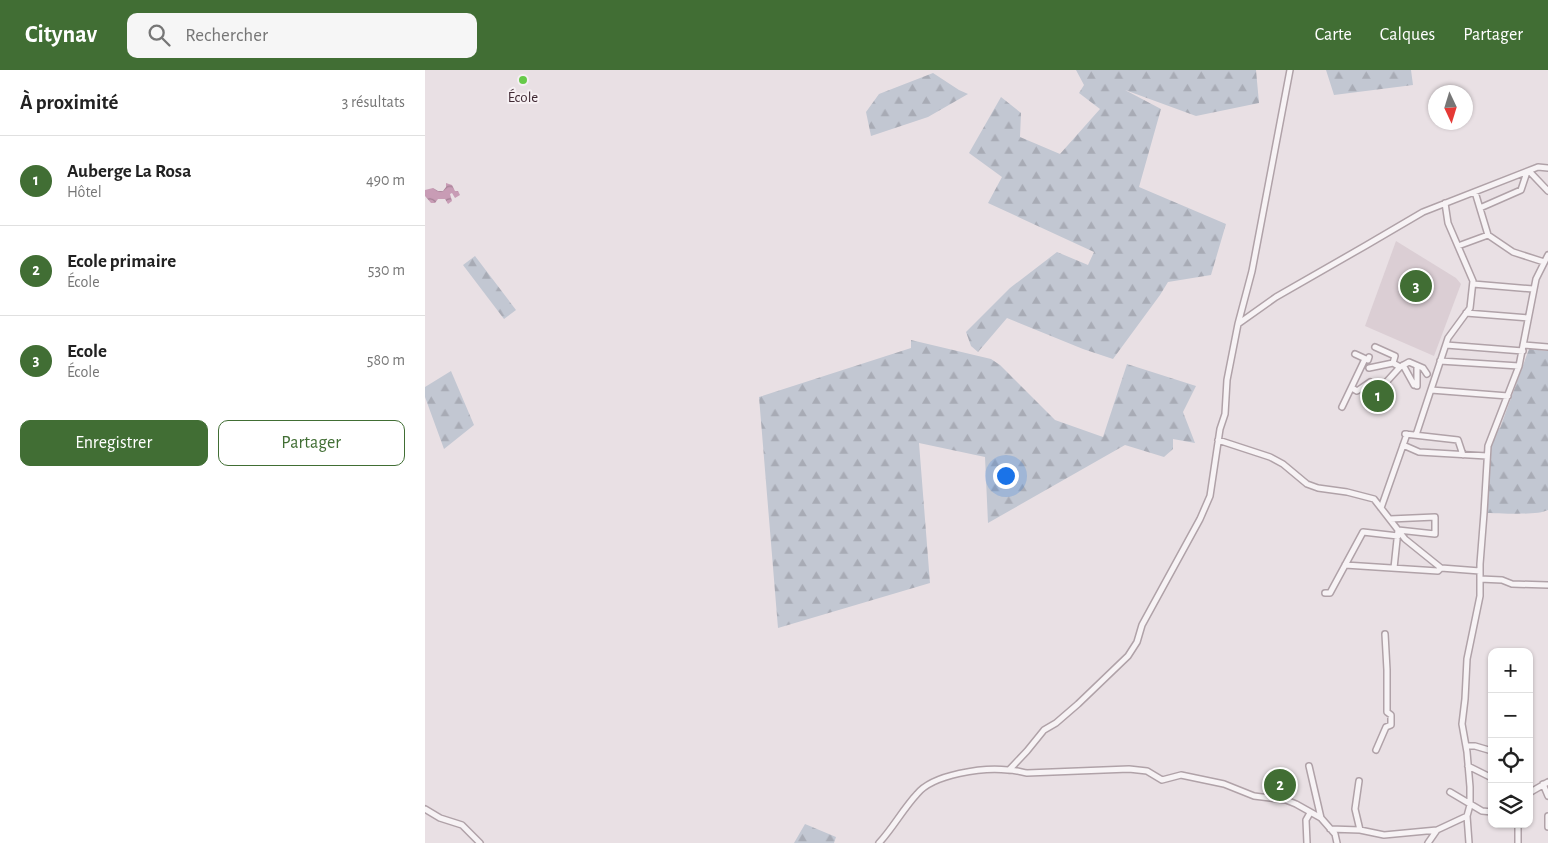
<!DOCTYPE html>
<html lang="fr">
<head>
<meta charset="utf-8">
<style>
  :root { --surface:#fff; --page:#f6f6f6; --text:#222; --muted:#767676; --line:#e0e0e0; --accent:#416e34 }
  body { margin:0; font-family:"Alegreya Sans",sans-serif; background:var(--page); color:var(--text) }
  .controls { position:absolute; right:15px; bottom:15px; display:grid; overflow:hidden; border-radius:10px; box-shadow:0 1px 4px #0004 }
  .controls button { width:45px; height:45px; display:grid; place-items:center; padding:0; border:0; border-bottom:1px solid var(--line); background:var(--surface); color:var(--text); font:25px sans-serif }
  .compass { position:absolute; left:1003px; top:15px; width:45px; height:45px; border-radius:50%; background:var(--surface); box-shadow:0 1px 4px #0004; rotate:176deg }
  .you { position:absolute; left:580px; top:405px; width:18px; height:18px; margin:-12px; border:4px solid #fff; border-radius:50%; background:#1a73e8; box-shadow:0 0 0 8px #1a73e833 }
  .badge { display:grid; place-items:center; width:32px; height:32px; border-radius:50%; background:var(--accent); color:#fff; font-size:16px; font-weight:700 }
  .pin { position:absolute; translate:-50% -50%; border:2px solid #fff; box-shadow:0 1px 5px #0006 }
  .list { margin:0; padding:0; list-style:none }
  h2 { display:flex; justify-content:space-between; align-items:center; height:65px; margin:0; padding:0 20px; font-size:21px }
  h2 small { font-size:16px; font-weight:400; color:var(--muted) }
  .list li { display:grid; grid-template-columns:32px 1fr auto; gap:15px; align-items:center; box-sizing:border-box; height:90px; padding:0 20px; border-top:1px solid var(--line) }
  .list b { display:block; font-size:19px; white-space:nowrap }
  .list p { margin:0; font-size:16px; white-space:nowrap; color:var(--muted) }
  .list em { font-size:16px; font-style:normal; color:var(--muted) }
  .actions { display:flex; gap:10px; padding:15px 20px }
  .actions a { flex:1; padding:11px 0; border:1px solid var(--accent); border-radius:10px; text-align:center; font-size:18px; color:var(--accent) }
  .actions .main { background:var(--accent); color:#fff }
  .icon { flex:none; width:28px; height:28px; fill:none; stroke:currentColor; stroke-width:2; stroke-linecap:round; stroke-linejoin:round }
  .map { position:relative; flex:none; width:1123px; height:773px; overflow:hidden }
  header { display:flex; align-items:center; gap:30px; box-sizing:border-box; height:70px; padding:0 25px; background:var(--accent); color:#fff }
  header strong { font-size:24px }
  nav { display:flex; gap:28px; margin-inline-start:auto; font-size:18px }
  .search { width:350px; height:45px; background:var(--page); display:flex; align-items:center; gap:12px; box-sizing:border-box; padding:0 18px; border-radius:10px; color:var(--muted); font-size:19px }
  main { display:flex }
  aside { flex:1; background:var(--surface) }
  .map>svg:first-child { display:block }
  .built { fill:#dbced4 }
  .forest { fill:url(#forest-firs) }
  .water { fill:url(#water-waves) }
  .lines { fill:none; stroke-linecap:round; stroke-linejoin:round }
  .minor-casing { stroke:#b0a2a8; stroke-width:8 }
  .minor { stroke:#f7f3f5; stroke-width:5 }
  .poi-dot { fill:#67ca49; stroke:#f6f0f3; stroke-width:2 }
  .labels { text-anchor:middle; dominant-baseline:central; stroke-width:4; stroke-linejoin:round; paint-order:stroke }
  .poi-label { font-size:15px; fill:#402933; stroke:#f6f0f3 }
</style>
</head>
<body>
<header>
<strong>Citynav</strong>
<div class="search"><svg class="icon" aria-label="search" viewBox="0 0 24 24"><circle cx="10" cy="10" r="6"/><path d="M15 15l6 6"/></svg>Rechercher</div>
<nav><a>Carte</a><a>Calques</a><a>Partager</a></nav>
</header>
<main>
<aside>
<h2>À proximité<small>3 résultats</small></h2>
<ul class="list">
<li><span class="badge">1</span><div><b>Auberge La Rosa</b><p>Hôtel</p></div><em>490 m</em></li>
<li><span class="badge">2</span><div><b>Ecole primaire</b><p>École</p></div><em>530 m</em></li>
<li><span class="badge">3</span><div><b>Ecole</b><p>École</p></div><em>580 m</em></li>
</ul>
<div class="actions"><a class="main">Enregistrer</a><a>Partager</a></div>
</aside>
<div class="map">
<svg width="1123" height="773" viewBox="0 0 1123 773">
  <defs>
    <pattern id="forest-firs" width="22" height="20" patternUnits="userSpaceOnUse" patternTransform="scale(1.25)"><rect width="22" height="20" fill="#c2c7d2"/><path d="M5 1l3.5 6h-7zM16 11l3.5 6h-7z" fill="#a8abb5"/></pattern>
    <pattern id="water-waves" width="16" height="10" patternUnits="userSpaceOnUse" patternTransform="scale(1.25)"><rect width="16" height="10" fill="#c89cb5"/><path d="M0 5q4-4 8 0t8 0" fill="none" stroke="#a47f94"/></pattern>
  </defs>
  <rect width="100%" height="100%" fill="#e9e0e4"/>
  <path class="built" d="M971 171 1031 208 1036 214 1009 286 940 256Z"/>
  <path class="forest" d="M651 0H831L834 33 771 46 700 20 736 39 714 117 801 154 786 205 743 212 735 225 688 289 658 279 582 248 553 282 546 276 541 262 585 218 632 182 663 195 669 182 563 133 577 107 544 83 576 27 596 43 595 67 635 84 675 39 654 23 659 15Z
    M901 0H986L988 15 909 25Z
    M508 3 534 20 543 24 503 47 446 66 441 42 454 24Z
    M50 186 91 240 79 249 38 195Z
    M486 270 566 289 575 295 630 350 678 367 702 294 771 316 758 342 770 373 748 369V379L739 387 700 375 563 453 560 387 494 373 505 513 353 558 334 327 486 278Z
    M1104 279 1123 281V440C1112 446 1074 443 1059 443L1063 376 1068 361 1075 358Z
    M26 301 49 355 19 379 0 327V317Z
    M380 754 411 767 409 773H369Z"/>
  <path class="water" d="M21 113 27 115 30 121H33L35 125 30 128 27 123 25 124 27 131 23 134 20 129H13L10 133H6L0 126V120L8 118 13 121H18L21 117Z"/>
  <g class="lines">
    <g class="minor-casing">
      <path id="minor" d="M1104 101 1123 121
        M1050 122 1063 165 1088 182 1119 192
        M1055 138 1096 120 1102 102
        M1033 176 1063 165
        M1048 214 1108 219
        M1041 243 1103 248
        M813 254 827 201 865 0
        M1021 275 1098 281
        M1098 275 1123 277
        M950 277 970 286 968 293
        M930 284 943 290 944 287
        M1015 291 1094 296
        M978 295 989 315
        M944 298 968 293 975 297
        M992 316V296
        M927 318 932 321 945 312
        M955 319 975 297 984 292 998 298 1002 304
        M1006 320 1083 326
        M917 337 940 289
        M980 364 1033 370 1038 385
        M991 365 1023 268 1045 238 1048 211 1023 153 1020 133
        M793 370 845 387 858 394 882 414 893 418 922 422 949 429 980 469 1016 498 1055 501
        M978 375 994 382 1062 386
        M956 438 982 364
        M965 449 1010 447V464L973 460 969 498
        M920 495 1013 501 1016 498
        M1055 509 1077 510 1087 514 1123 515
        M900 523H905L938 462 973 466
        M1041 676H1050L1067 681
        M951 680 961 657 966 655V645L962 642V600L960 564
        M884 696 896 748
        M1043 696 1067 708
        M584 700 602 681 619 660 631 653 653 634 703 586 712 572 717 555 775 449 785 426 795 359 800 344 802 310 813 254 851 227 940 176 998 142 1113 97 1123 98
        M934 711 930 739 935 760
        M1118 714 1123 726
        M1025 722 1057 741 1067 742
        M1104 723 1123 712
        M0 739 15 748 37 755 55 773
        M1123 746V757
        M1093 754V773
        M905 759 935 760 959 765 1012 760
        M454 773C468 758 478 739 492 724 508 704 559 697 583 700 590 700 596 702 602 703L704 699 722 701 737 710 756 705 799 714 829 726 861 730 871 734 896 748 910 764 912 773
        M882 773 881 750 885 743
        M1003 773 1012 760 1042 746
        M1044 773 1042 746 1045 735V717L1042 682 1037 654 1040 629 1042 589 1055 526V494L1059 443 1063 376 1094 296 1111 209 1123 185"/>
    </g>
    <use href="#minor" class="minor"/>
  </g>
  <circle class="poi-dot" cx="98" cy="10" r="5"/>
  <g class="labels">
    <g class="poi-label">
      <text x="98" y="27">École</text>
    </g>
  </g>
</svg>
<div class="controls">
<button>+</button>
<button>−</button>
<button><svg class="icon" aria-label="locate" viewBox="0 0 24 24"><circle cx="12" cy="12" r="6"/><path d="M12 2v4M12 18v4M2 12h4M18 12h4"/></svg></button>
<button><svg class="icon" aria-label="layers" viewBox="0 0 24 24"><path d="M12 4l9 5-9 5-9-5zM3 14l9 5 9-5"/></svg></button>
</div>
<svg class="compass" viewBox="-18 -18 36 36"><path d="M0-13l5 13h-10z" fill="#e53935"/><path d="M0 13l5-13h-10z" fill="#767676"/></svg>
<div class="you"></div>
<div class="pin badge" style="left:953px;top:326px">1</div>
<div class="pin badge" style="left:855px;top:715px">2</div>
<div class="pin badge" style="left:991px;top:216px">3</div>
</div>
</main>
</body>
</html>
